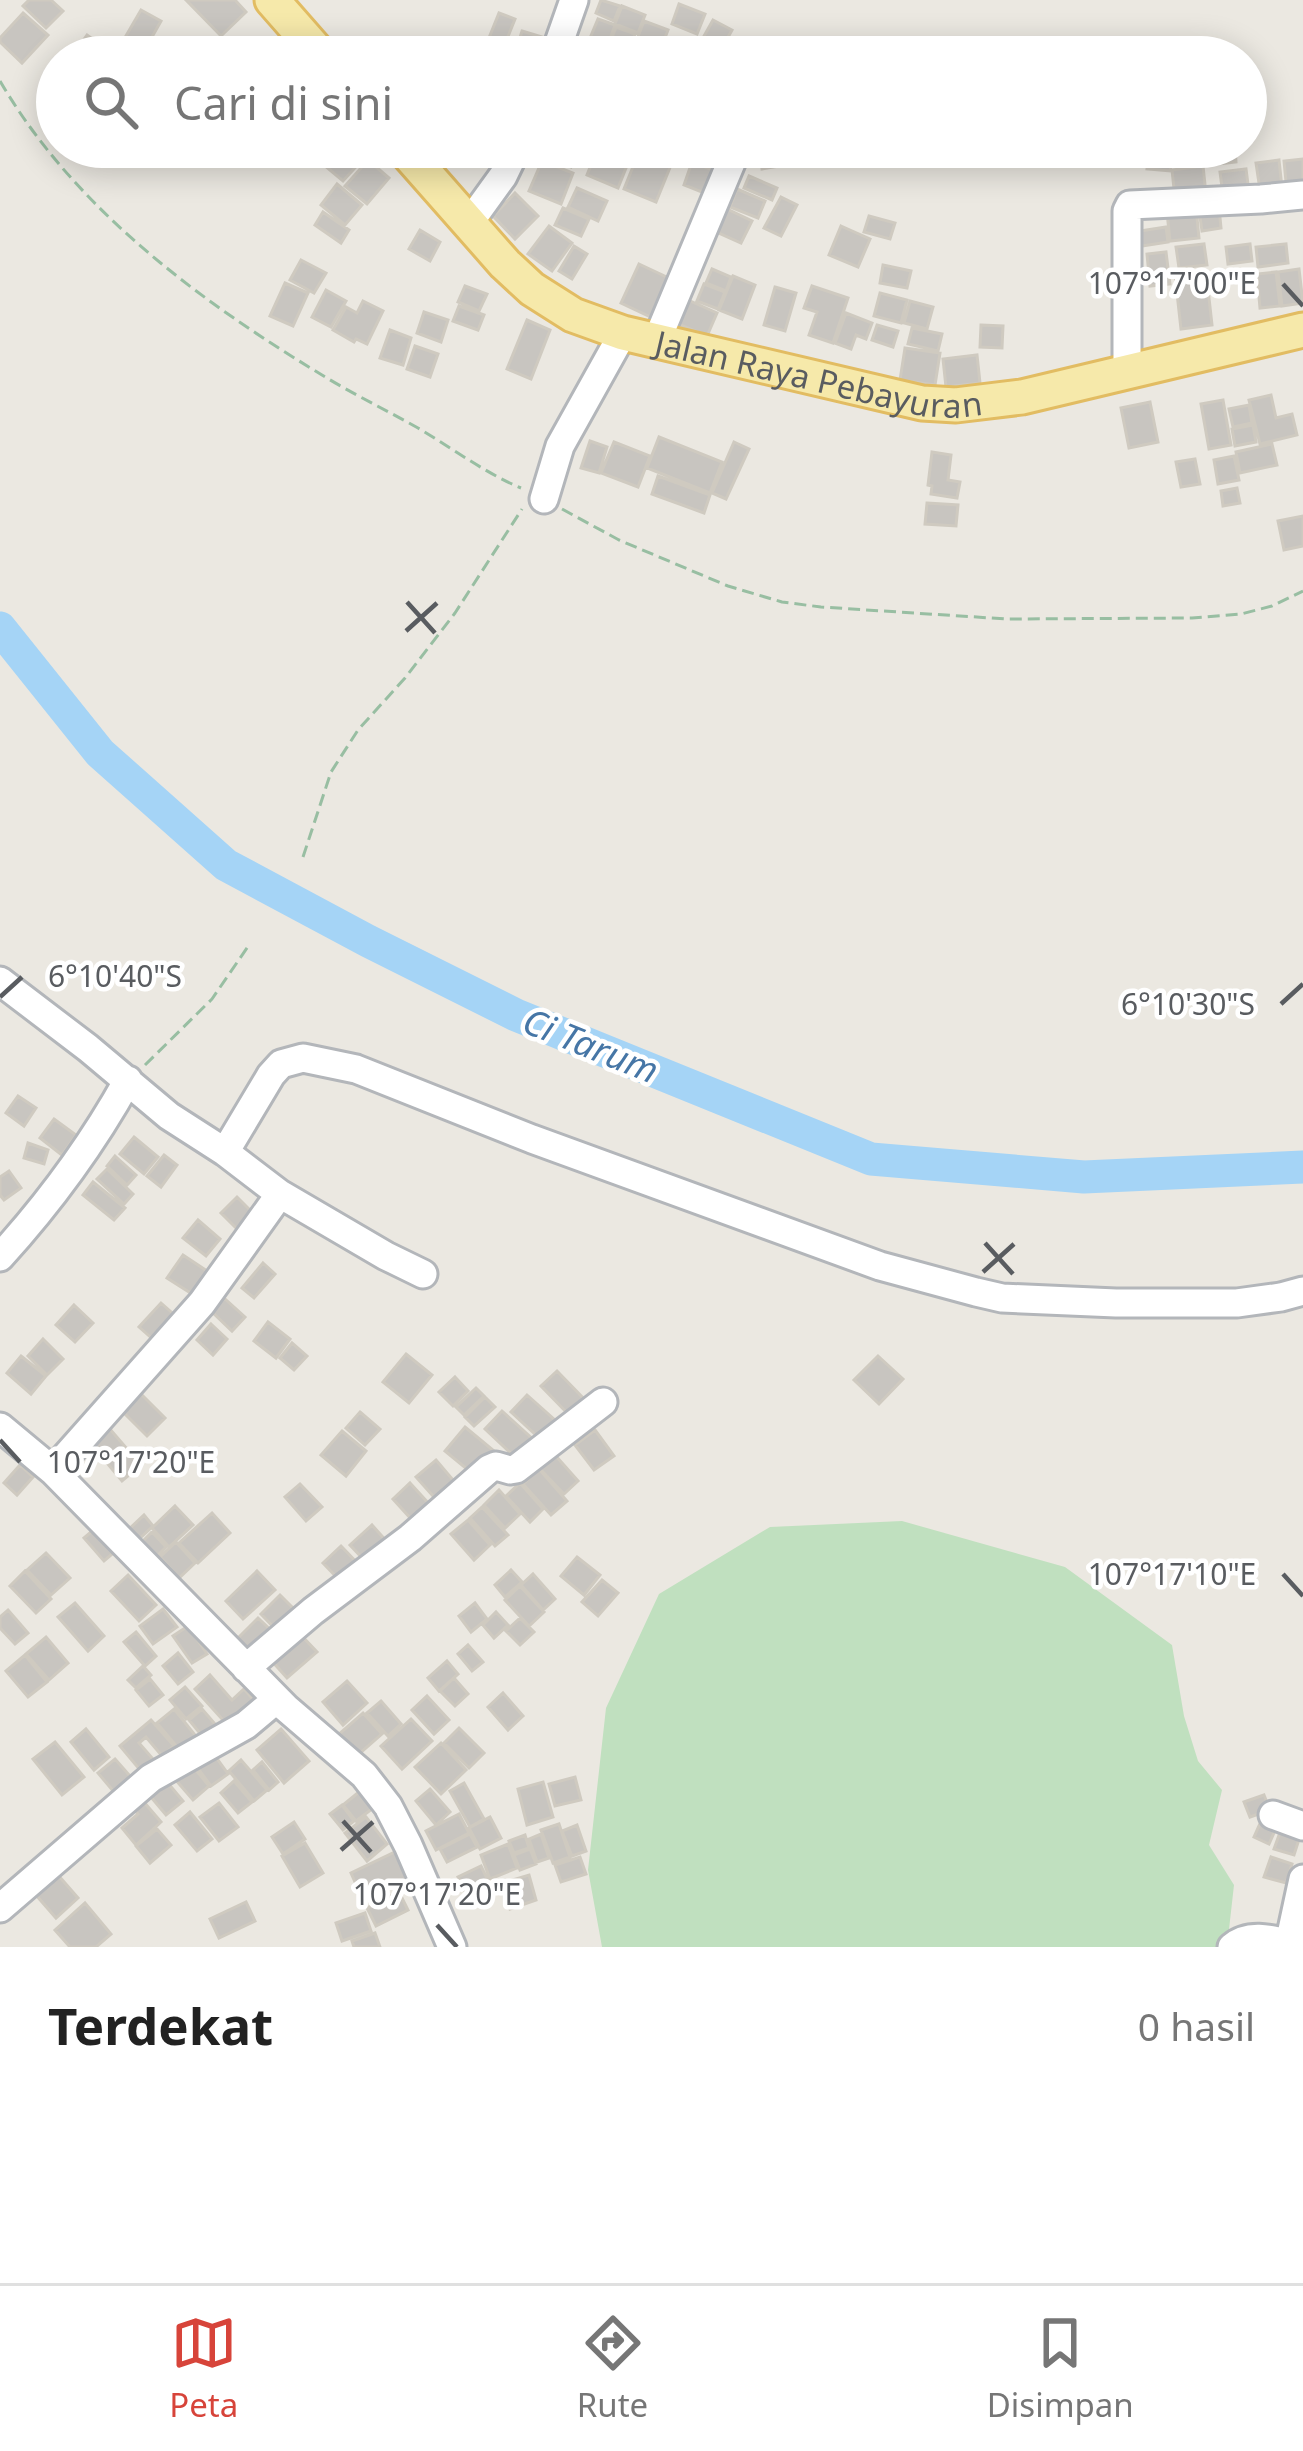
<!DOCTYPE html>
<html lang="id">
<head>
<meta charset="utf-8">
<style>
  :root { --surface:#fff; --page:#f6f6f6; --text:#222; --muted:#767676; --line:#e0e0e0; --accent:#d7443a }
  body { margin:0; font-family:"Noto Sans",sans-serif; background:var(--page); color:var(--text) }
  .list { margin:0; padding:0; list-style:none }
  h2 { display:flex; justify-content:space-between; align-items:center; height:156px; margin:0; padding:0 48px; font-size:51px }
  h2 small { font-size:39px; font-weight:400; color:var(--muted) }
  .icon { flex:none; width:66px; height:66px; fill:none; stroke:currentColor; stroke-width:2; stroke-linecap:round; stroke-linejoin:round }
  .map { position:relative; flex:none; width:1303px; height:1947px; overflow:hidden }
  .search { position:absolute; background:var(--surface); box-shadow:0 6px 30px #0003; left:36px; right:36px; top:36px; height:132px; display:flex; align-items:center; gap:30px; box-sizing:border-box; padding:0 42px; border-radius:66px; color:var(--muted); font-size:45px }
  .sheet { height:336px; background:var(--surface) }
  nav { display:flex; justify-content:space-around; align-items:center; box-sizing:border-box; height:168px; border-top:3px solid var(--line); background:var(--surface); font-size:33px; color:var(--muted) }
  nav a { display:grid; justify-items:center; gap:6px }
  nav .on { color:var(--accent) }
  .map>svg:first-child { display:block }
  .green { fill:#c0e0bf }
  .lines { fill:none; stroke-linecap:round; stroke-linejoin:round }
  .river { stroke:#a5d4f6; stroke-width:33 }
  .building { fill:#c8c5c0; stroke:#cfcac0; stroke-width:3 }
  .minor-casing { stroke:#b3b6ba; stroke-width:33 }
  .major-casing { stroke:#e2bc62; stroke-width:39 }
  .path { stroke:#98bea2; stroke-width:3; stroke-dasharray:12 6; stroke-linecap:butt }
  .minor { stroke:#fff; stroke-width:27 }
  .major { stroke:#f6e9aa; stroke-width:33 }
  .ticks { fill:none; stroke:#595c60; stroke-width:4.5 }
  .labels { text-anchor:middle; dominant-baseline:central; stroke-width:9; stroke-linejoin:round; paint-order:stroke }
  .street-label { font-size:33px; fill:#595c60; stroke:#fff }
  .water-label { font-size:36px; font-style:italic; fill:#4676a6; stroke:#fff }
  .ticks-label { font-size:30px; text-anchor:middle; fill:#595c60; stroke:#fff; stroke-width:9; stroke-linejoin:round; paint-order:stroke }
</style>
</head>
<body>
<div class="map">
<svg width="1303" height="1947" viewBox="0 0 1303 1947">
  <rect width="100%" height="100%" fill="#ebe8e1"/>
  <path class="green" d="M902 1521 1065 1567 1172 1645 1184 1716 1198 1761 1222 1790 1209 1845 1234 1885 1227 1947H602L588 1870 606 1708 659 1594 770 1527Z"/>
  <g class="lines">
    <path class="river" d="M0 628 100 753 226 865 368 941 516 1015 871 1159 1084 1177 1303 1167"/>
  </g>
  <path class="building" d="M29 0H51L63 11 46 28 23 6Z
    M186 0H235L246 12 221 36Z
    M601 0 620 6 614 21 596 13Z
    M679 4 705 14 697 34 672 24Z
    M622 6 645 15 638 33 615 24Z
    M141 10 161 21 143 53 123 41Z
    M23 13 48 35 22 63 0 42V38Z
    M499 13 515 19 505 44 489 38Z
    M598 19 615 25 606 50 588 43Z
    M713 20 732 30 722 48 703 38Z
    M644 21 668 30 660 51 636 42Z
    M616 27 635 34 626 57 607 51Z
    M522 31 555 41 547 57 517 47Z
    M87 35 107 50 102 57H79L74 53Z
    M255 38 273 44 268 57H223L229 42 251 51Z
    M340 147H351L364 158 343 181 324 165Z
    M555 147H580L571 167 550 158Z
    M641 147 673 160 656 202 624 189Z
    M759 147H777L779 166 762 169Z
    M1208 147H1235L1236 162 1209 165Z
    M597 150 628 163 618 188 587 175Z
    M1149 155 1172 157 1170 171 1147 169Z
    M1303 159V190L1287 192 1284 161Z
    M368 160 389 178 367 204 345 186Z
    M1279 160 1282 188 1260 190 1256 163Z
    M542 161 573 173 561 204 529 191Z
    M692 162 721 173 712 196 684 185Z
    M1203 166 1206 194 1175 198 1172 170Z
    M1246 169 1249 192 1223 195 1220 172Z
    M749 176 777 188 772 200 744 188Z
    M337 184 362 205 345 225 321 205Z
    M577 188 607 201 598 221 568 207Z
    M737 189 765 201 758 218 730 207Z
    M515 193 538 216 515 239 493 216Z
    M781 197 797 205 781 236 764 228Z
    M723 207 752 221 741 243 712 230Z
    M1219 207 1221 228 1202 231 1199 210Z
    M563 208 589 219 581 236 555 225Z
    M1196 208 1199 238 1170 241 1167 212Z
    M323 212 349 230 341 243 315 225Z
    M869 216 895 223 890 239 864 232Z
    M549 226 572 243 552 271 528 254Z
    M841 226 870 239 858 267 829 255Z
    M1166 227 1168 242 1142 246 1140 231Z
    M420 230 440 242 430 261 409 249Z
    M1204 244 1207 265 1179 268 1176 247Z
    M1250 244 1252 261 1228 264 1226 247Z
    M1286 244 1288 263 1258 267 1256 247Z
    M574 246 587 254 572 279 559 271Z
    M1166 252 1170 284 1150 286 1147 254Z
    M301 260 326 273 314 293 290 280Z
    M639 264 675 281 657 320 621 303Z
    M883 265 911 271 907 288 880 283Z
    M712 269 731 277 726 291 706 283Z
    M1299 269 1303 303 1282 306 1278 272Z
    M1206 271 1212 325 1181 329 1175 275Z
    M1276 272 1280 306 1260 308 1257 274Z
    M733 276 755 285 742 319 719 310Z
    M285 283 308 293 293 326 270 316Z
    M704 284 725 292 718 309 697 301Z
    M465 286 487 294 479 311 458 302Z
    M812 286 848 298 833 343 809 335 817 312 804 308Z
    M775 287 796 293 785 331 764 325Z
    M326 290 346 301 331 327 312 317Z
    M880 293 907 300 901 323 874 316Z
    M688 300 717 313 707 336 678 324Z
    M363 301 383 311 367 344 356 339 354 342 333 330 346 307 357 313Z
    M910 301 933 307 927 329 904 323Z
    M459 306 484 315 478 330 453 321Z
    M424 312 448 320 441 342 417 333Z
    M846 313 872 323 866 339 856 335 851 349 835 343Z
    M527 320 550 330 531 379 507 369Z
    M877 325 898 331 893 347 872 340Z
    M981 325 1003 326 1002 348 980 347Z
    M912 328 942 334 938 351 908 344Z
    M390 330 411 338 403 365 380 358Z
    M415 346 438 354 430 377 407 369Z
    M905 348 940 353 935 385 900 380Z
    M977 355 980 383 946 387 943 359Z
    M1271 395 1276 418 1292 414 1297 435 1260 444 1249 400Z
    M1223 400 1231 445 1209 449 1201 404Z
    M1150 402 1158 442 1129 448 1121 408Z
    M1249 405 1252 423 1233 427 1229 409Z
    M1253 425 1256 442 1235 446 1232 429Z
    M659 437 722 462 710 493 647 468Z
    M590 441 607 447 599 473 581 468Z
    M614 442 650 456 638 487 601 473Z
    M734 442 749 449 726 499 712 493Z
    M1272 444 1277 465 1240 473 1236 452Z
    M932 452 951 455 948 480 960 482 957 498 931 494 932 486 928 485Z
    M1234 456 1239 480 1218 484 1214 460Z
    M1195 459 1200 484 1181 487 1176 462Z
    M658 476 710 495 704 513 652 494Z
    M1237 488 1240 503 1223 506 1221 491Z
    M927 503 958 505 956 526 925 524Z
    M1303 516V546L1284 550 1278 521Z
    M18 1096 36 1108 24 1126 6 1113Z
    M54 1119 76 1135 62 1155 40 1138Z
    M134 1137 158 1157 144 1174 120 1154Z
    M28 1143 48 1150 44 1164 24 1158Z
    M164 1155 177 1165 161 1187 147 1176Z
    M115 1156 136 1175 127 1185 107 1166Z
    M107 1169 133 1194 124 1204 97 1179Z
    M9 1171 21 1188 4 1200 0 1195V1177Z
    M93 1182 125 1208 114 1220 83 1195Z
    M237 1197 255 1215 239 1231 221 1213Z
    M198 1220 220 1239 206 1256 183 1238Z
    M183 1255 207 1271 192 1294 167 1278Z
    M263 1263 275 1274 254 1298 242 1288Z
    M224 1298 245 1317 232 1331 212 1312Z
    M161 1303 178 1318 156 1342 139 1327Z
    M74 1305 93 1323 75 1342 56 1325Z
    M268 1322 290 1339 276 1358 254 1341Z
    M211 1324 227 1339 213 1355 197 1340Z
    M43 1339 63 1359 47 1375 28 1356Z
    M292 1343 307 1356 294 1370 280 1358Z
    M406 1354 432 1375 409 1403 383 1382Z
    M21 1356 46 1376 31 1394 7 1373Z
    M878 1356 903 1379 879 1404 854 1380Z
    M557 1371 587 1402 571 1417 541 1386Z
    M455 1377 468 1391 453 1406 439 1392Z
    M476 1388 484 1396 464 1415 456 1407Z
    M141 1394 165 1418 147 1436 123 1412Z
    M527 1395 555 1420 538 1437 511 1412Z
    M485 1397 495 1407 474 1426 465 1417Z
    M502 1411 535 1441 518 1460 485 1429Z
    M360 1412 380 1429 365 1445 346 1428Z
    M465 1427 494 1451 474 1475 445 1451Z
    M109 1428 141 1465 122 1481 91 1444Z
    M595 1430 614 1456 594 1470 575 1445Z
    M342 1431 366 1451 346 1476 321 1455Z
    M555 1455 578 1481 564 1494 540 1469Z
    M436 1460 459 1487 440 1504 416 1477Z
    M20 1465 33 1477 17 1495 4 1483Z
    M539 1469 567 1501 551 1515 523 1484Z
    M410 1483 430 1505 413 1521 393 1499Z
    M520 1483 543 1509 530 1522 506 1496Z
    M300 1484 322 1507 306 1521 285 1497Z
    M499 1490 520 1514 505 1528 484 1505Z
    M175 1506 193 1525 169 1547 152 1528Z
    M482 1507 508 1535 495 1546 470 1518Z
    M212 1513 230 1533 198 1563 179 1543Z
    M144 1515 153 1526 137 1541 127 1531Z
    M468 1520 490 1545 474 1560 451 1534Z
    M372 1525 388 1543 367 1563 350 1545Z
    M98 1526 118 1549 104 1561 84 1538Z
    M152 1532 166 1547 155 1558 141 1543Z
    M176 1542 195 1563 179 1578 160 1557Z
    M341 1546 363 1569 345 1586 323 1563Z
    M46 1553 70 1578 51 1595 27 1570Z
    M577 1557 600 1575 584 1595 561 1576Z
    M511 1570 522 1582 505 1597 495 1585Z
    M25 1571 51 1599 36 1613 10 1586Z
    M257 1571 275 1590 243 1619 226 1601Z
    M533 1574 555 1599 543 1610 521 1585Z
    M128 1575 156 1605 139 1621 111 1591Z
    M602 1580 618 1593 598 1616 582 1602Z
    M520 1586 544 1612 529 1626 505 1600Z
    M280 1595 298 1613 278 1632 261 1614Z
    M75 1603 104 1636 88 1651 58 1617Z
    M475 1603 487 1619 471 1632 459 1616Z
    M163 1609 177 1627 153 1644 140 1626Z
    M8 1610 28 1633 15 1644 0 1628V1617Z
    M496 1612 508 1625 494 1638 483 1625Z
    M258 1618 275 1634 251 1657 235 1641Z
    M520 1618 534 1632 520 1645 506 1631Z
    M188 1626 207 1654 192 1663 173 1636Z
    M136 1632 156 1656 145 1666 124 1642Z
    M300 1634 317 1652 287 1678 271 1660Z
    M46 1637 68 1663 49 1680 26 1654Z
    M468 1645 483 1662 472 1671 458 1654Z
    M178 1653 193 1672 178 1684 163 1666Z
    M25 1655 47 1682 28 1697 6 1671Z
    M447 1661 458 1674 439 1691 428 1678Z
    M143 1666 151 1675 136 1688 128 1680Z
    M210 1675 232 1700 244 1689 258 1705 231 1729 195 1689Z
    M454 1678 468 1694 455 1706 440 1691Z
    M150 1679 163 1695 149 1706 136 1690Z
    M347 1681 367 1703 343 1725 323 1702Z
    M185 1687 202 1706 186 1719 170 1700Z
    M503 1693 523 1716 508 1730 488 1707Z
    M427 1696 449 1720 434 1734 412 1710Z
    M381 1701 401 1724 388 1736 367 1713Z
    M174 1709 199 1740 183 1754 157 1723Z
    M202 1709 221 1731 207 1742 189 1720Z
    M363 1713 382 1734 358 1755 339 1734Z
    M411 1719 432 1741 402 1769 381 1746Z
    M151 1720 174 1746 162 1756 146 1737 139 1743 153 1759 140 1770 120 1746Z
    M459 1728 484 1753 469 1768 444 1743Z
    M86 1729 109 1757 94 1770 71 1742Z
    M281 1729 309 1761 284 1783 257 1750Z
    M55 1742 84 1777 62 1795 33 1759Z
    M441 1743 466 1770 441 1794 415 1767Z
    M213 1753 228 1774 211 1786 196 1766Z
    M115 1759 137 1784 120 1799 98 1773Z
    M241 1760 267 1790 254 1801 229 1771Z
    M262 1762 278 1782 269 1790 253 1770Z
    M191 1764 209 1786 193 1800 174 1778Z
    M162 1776 183 1801 166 1815 145 1790Z
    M575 1777 581 1800 555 1806 549 1784Z
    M234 1781 252 1802 238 1813 221 1793Z
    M543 1782 553 1817 527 1825 518 1789Z
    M464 1783 484 1819 470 1827 450 1791Z
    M430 1789 450 1812 436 1825 416 1801Z
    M359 1792 372 1809 356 1821 343 1805Z
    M137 1794 161 1822 136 1845 122 1828 138 1814 128 1802Z
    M1264 1795 1270 1810 1250 1817 1244 1802Z
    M219 1803 238 1827 219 1841 200 1817Z
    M342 1805 354 1821 343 1830 330 1814Z
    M190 1812 212 1839 197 1851 175 1825Z
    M459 1814 469 1833 436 1850 426 1831Z
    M366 1817 387 1844 367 1861 345 1833Z
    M490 1817 501 1838 480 1849 469 1828Z
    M1262 1819 1277 1826 1269 1844 1254 1837Z
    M294 1822 305 1839 283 1854 272 1837Z
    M559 1824 570 1857 553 1863 541 1830Z
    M1283 1824 1302 1830 1294 1855 1274 1849Z
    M577 1825 586 1851 572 1856 562 1831Z
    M157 1829 171 1845 150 1863 136 1846Z
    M470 1834 477 1847 447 1862 440 1849Z
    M541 1834 549 1858 537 1862 529 1839Z
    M525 1835 529 1848 514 1853 509 1841Z
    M305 1843 323 1873 300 1887 282 1856Z
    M508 1844 517 1868 490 1879 481 1855Z
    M530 1849 536 1864 520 1870 514 1855Z
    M399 1850 412 1877 363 1900 351 1873Z
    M580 1857 586 1874 561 1882 555 1865Z
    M1271 1857 1292 1864 1286 1883 1264 1877Z
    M481 1866 491 1887 468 1898 458 1877Z
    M58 1875 78 1898 56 1918 36 1895Z
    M529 1875 536 1900 510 1909 502 1883Z
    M399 1892 408 1910 376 1926 367 1908Z
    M246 1902 255 1921 219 1938 210 1919Z
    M85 1903 111 1934 96 1947H70L55 1930Z
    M365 1913 371 1931 342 1941 336 1923Z
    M375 1933 380 1947H354L352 1941Z"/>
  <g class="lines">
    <g class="minor-casing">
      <path id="minor" d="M554 57 574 0
        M469 223 503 176 517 147
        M657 340 733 158
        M1127 374V211L1130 205 1261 199 1303 195
        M544 499 560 446 623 333
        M0 981 88 1048 169 1116 225 1152 280 1194 386 1256 423 1274
        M225 1152 271 1075 281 1064 303 1058 356 1069 532 1139 880 1266 976 1292 1002 1298 1116 1303H1237L1281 1297 1303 1291
        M0 1257C50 1202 92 1145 128 1080
        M0 1427 53 1471 286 1708 364 1775 388 1806 408 1845 452 1947
        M53 1471 202 1303 280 1194
        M246 1668 313 1611 410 1538 489 1469 496 1466 510 1470 516 1469 603 1402
        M1273 1815 1303 1826
        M0 1908 151 1778 246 1725 277 1699
        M1289 1944 1303 1879
        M1232 1947C1252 1930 1279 1942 1303 1947"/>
    </g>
    <g class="major-casing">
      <g id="major">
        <path d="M272 0 322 57"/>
        <path id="s1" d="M402 147 505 264 532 289 573 315 623 333 922 403 956 405 1022 397 1303 330"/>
      </g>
    </g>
    <path class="path" d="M0 81C74 208 198 300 322 375 353 394 386 410 418 428 452 448 485 473 521 488
      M562 509 619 540 728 586 782 602 821 607 1007 619 1192 618 1241 614 1272 606 1303 591
      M303 857 331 772 358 730 405 678 455 613 522 509
      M145 1065 212 999 249 945"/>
    <use href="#minor" class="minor"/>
    <use href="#major" class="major"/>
  </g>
  <path class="ticks" d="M1283 284 1303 306M407 602 435 633M406 631 437 603M0 997 22 977M1281 1004 1303 984M985 1243 1013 1274M983 1272 1014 1244M0 1440 20 1462M1283 1574 1303 1596M343 1821 371 1852M341 1850 373 1822M437 1925 457 1947"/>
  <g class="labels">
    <g class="street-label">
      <text stroke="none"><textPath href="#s1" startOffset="495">Jalan Raya Pebayuran</textPath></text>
    </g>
    <g class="water-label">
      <text transform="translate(591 1045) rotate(22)">Ci Tarum</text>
    </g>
  </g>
  <g class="ticks-label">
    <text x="1172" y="294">107°17'00"E</text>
    <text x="115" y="987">6°10'40"S</text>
    <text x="1188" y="1015">6°10'30"S</text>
    <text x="131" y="1473">107°17'20"E</text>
    <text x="1172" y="1585">107°17'10"E</text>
    <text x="437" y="1905">107°17'20"E</text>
  </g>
</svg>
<div class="search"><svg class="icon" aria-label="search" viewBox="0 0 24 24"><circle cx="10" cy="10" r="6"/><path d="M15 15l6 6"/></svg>Cari di sini</div>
</div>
<section class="sheet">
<h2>Terdekat<small>0 hasil</small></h2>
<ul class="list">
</ul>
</section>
<nav>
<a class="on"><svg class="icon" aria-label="map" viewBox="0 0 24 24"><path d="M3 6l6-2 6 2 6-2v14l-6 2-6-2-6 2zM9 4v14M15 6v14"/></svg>Peta</a>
<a><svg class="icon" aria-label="directions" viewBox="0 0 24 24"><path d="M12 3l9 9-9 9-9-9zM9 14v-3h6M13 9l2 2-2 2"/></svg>Rute</a>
<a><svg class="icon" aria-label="saved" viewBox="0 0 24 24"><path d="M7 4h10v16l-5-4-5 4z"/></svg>Disimpan</a>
</nav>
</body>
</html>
